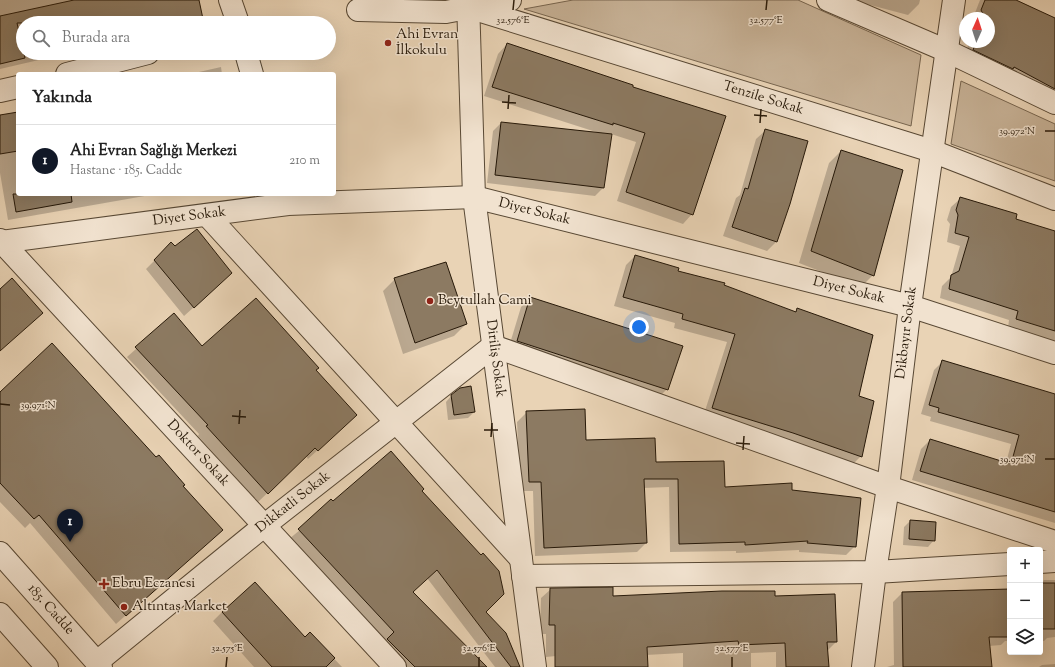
<!DOCTYPE html>
<html lang="tr">
<head>
<meta charset="utf-8">
<style>
  :root { --surface:#fff; --page:#f2f2f2; --text:#222; --muted:#767676; --line:#e0e0e0; --accent:#111827 }
  body { margin:0; font-family:"Sorts Mill Goudy",serif; background:var(--page); color:var(--text) }
  .controls { position:absolute; right:12px; bottom:12px; display:grid; overflow:hidden; border-radius:4px; box-shadow:0 4px 16px #0002 }
  .controls button { width:36px; height:36px; display:grid; place-items:center; padding:0; border:0; border-bottom:1px solid var(--line); background:var(--surface); color:var(--text); font:20px sans-serif }
  .compass { position:absolute; left:959px; top:12px; width:36px; height:36px; border-radius:50%; background:var(--surface); box-shadow:0 4px 16px #0002; rotate:3deg }
  .you { position:absolute; left:639px; top:327px; width:14px; height:14px; margin:-10px; border:3px solid #fff; border-radius:50%; background:#1a73e8; box-shadow:0 0 0 6px #1a73e833 }
  .badge { display:grid; place-items:center; width:26px; height:26px; border-radius:50%; background:var(--accent); color:#fff; font-size:13px; font-weight:700 }
  .pin { position:absolute; translate:-50% -33px; filter:drop-shadow(0 1px 2px #0008) }
  .pin::after { content:''; position:absolute; top:21px; width:14px; height:12px; background:inherit; clip-path:polygon(0 0,100% 0,50% 100%) }
  .list { margin:0; padding:0; list-style:none }
  h2 { display:flex; justify-content:space-between; align-items:center; height:52px; margin:0; padding:0 16px; font-size:17px }
  h2 small { font-size:13px; font-weight:400; color:var(--muted) }
  .list li { display:grid; grid-template-columns:26px 1fr auto; gap:12px; align-items:center; box-sizing:border-box; height:72px; padding:0 16px; border-top:1px solid var(--line) }
  .list b { display:block; font-size:15px; white-space:nowrap }
  .list p { margin:0; font-size:13px; white-space:nowrap; color:var(--muted) }
  .list em { font-size:13px; font-style:normal; color:var(--muted) }
  .icon { flex:none; width:22px; height:22px; fill:none; stroke:currentColor; stroke-width:2; stroke-linecap:round; stroke-linejoin:round }
  .map { position:relative; flex:none; width:1055px; height:667px; overflow:hidden }
  .search { position:absolute; background:var(--surface); box-shadow:0 4px 16px #0002; left:16px; top:16px; width:320px; height:44px; display:flex; align-items:center; gap:10px; box-sizing:border-box; padding:0 14px; border-radius:22px; color:var(--muted); font-size:15px }
  .panel { position:absolute; background:var(--surface); box-shadow:0 4px 16px #0002; left:16px; top:72px; width:320px; height:124px; border-radius:4px }
  .map>svg:first-child { display:block }
  .green { fill:#c8b398; stroke:#786650 }
  .shadow { fill:#0003 }
  .building { fill:#8c7a62; stroke:#271909 }
  .lines { fill:none; stroke-linecap:round; stroke-linejoin:round }
  .minor-casing { stroke:#584834; stroke-width:24 }
  .minor { stroke:#f1e2cf; stroke-width:22 }
  .ticks { fill:none; stroke:#271909; stroke-width:1.5 }
  .poi-dot { fill:#8f2418; stroke:#f1e2cf; stroke-width:1.5 }
  .labels { text-anchor:middle; dominant-baseline:central; stroke-width:3; stroke-linejoin:round; paint-order:stroke }
  .poi-label { font-size:14px; fill:#271909; stroke:#f1e2cf; text-anchor:start }
  .street-label { font-size:14px; fill:#271909; stroke:#f1e2cf }
  .ticks-label { font-size:10px; text-anchor:middle; fill:#271909; stroke:#f1e2cf; stroke-width:3; stroke-linejoin:round; paint-order:stroke }
</style>
</head>
<body>
<div class="map">
<svg width="1055" height="667" viewBox="0 0 1055 667">
  <rect width="100%" height="100%" fill="#e9d3b5"/>
  <filter id="stains"><feTurbulence type="fractalNoise" baseFrequency=".005" numOctaves="4"/><feColorMatrix values="0 0 0 0 .2 0 0 0 0 .09 0 0 0 0 .02 0 0 0 .5 -.17"/></filter>
  <radialGradient id="worn" r=".72"><stop offset=".6" stop-color="#630" stop-opacity="0"/><stop offset="1" stop-color="#630" stop-opacity=".3"/></radialGradient>
  <path class="green" d="M573 0H798L921 55 911 126 524 9Z
    M961 81 1055 124V181L951 144Z"/>
  <path class="shadow" d="M0 0H197L202 19 198 23H23V53H69L0 69Z
    M851 0H920L919 4 908 15Z
    M980 0H1017L1055 19V102L964 59 969 42H989V18H973Z
    M507 44 631 88 692 214 683 224 617 201 636 142 611 134 603 188 595 196 487 183 493 131 501 123 596 132 484 96 498 54Z
    M221 67 222 74H190Z
    M18 113V194H156L8 220 0 173V116Z
    M766 130 789 203 776 242 767 251 723 236 736 198 740 195 756 139Z
    M841 151 873 275 861 287 799 263 829 163Z
    M961 198 1015 220 1055 232V343L1008 328 1009 320 940 298 942 286 951 277 960 246 947 242 950 224 947 220 951 207Z
    M171 244 222 282 184 316 146 269Z
    M635 256 794 313 798 309 858 397 861 456 852 465 703 417 727 342 674 328 675 323 614 306 626 265Z
    M395 279 466 324 454 336 403 354 383 291Z
    M530 298 667 389 658 398 508 350 521 307Z
    M174 315 202 347 315 371 356 415 308 459 306 456 258 502 198 436 199 434 127 357Z
    M943 361 1055 396V523L912 480 921 449 930 440 1006 463 1011 444 930 421 931 417 921 414 934 370Z
    M0 393 212 539 116 624 30 523 25 528 0 502Z
    M452 395 474 412 468 418 448 420 446 402Z
    M527 412 585 441 655 463 724 488 791 491 855 546 846 555 799 552V550L736 553V551L670 552 669 487 643 488 646 543 637 552 535 556 533 491H520L517 422Z
    M421 491 484 612 518 667H495L427 578 412 592 486 667H397L289 539 333 503Z
    M910 521 934 540 928 547 903 545 904 527Z
    M1044 580H1055V637L1047 638 1044 641H1040V584Z
    M551 589 612 597H774L836 642 827 651 828 667H776V652L751 653V667H683V653L646 655V667H556V656L546 657V634H540L541 598Z
    M1010 591V641H1005L1001 645 989 646 991 667H887L894 665 893 602 902 593Z
    M222 612 305 638 310 633 342 667H254L213 621Z
    M1055 664V667H1039L1042 665Z"/>
  <path class="building" d="M74 0H199L203 19 188 23H17L25 58 0 64V16Z
    M985 0H1016L1055 18V89L1014 67 1013 69 973 50 976 42H989V18H985L981 10Z
    M507 43 633 85V87L726 116 693 215 626 192 645 133 613 123V125L492 87Z
    M18 112V151L0 154V115Z
    M501 122 612 134 604 188 495 175Z
    M765 129 808 141 790 204 777 242 732 227 745 188 748 189Z
    M841 150 903 170 874 276 811 251Z
    M13 194H71L72 202 16 212Z
    M960 197 1017 214 1016 219 1055 231V331L1016 319 1018 311 949 289 951 275 959 271 969 237 955 233 958 215 956 210Z
    M197 229 232 273 194 308 154 260 171 242 175 246Z
    M635 255 679 268 678 271 725 283 724 285 796 312 797 308 873 335 859 396 874 401 862 457 793 433 712 408 735 334 682 319 683 314 623 297Z
    M446 262 467 324 415 343 394 278Z
    M12 278 43 313 0 351V289Z
    M530 297 683 346 668 390 517 341Z
    M256 298 319 368 316 370 357 415 318 451 315 448 268 494 206 426 208 425 135 347 174 313 202 346Z
    M52 343 156 457 159 455 185 485 183 486 223 530 126 616 39 515 34 519 0 483V392Z
    M942 360 1055 394V512L920 471 930 439 1011 464 1019 435 938 412 939 408 929 405Z
    M471 386 475 412 454 415 451 395 460 388Z
    M585 409 586 440 655 438 656 462 724 461 725 487 792 483V490L861 498 856 547 807 543 808 541 745 545V542L679 544 678 479H644L647 543 544 548 541 482H529L526 411Z
    M391 451 424 489 422 491 481 555 483 553 499 571 504 594 486 612 506 633 520 667H511L437 570 413 592 487 667H415L387 639 394 632 298 529 331 499 333 501Z
    M910 520 936 522 935 541 909 539Z
    M255 582 305 637 310 632 335 658 326 667H272L222 612Z
    M1040 583H1055V629H1040Z
    M613 587V596L722 591H775V596L835 594 837 642H827L829 667H786L785 643 739 645 738 641 647 647 648 667H555V625H549L550 588Z
    M1010 589V637H989L992 667H903L902 592Z"/>
  <g class="lines">
    <g class="minor-casing">
      <g id="minor">
        <path d="M230 0 238 23"/>
        <path id="s1" d="M468 0 474 197 535 667"/>
        <path d="M828 0 947 51 1055 103"/>
        <path id="s2" d="M468 7 932 151 1055 199"/>
        <path d="M358 10 446 12 510 0"/>
        <path d="M246 53 252 74"/>
        <path d="M67 74 148 53"/>
        <path d="M0 91 18 87"/>
        <path d="M207 215 521 559"/>
        <path id="s3" d="M0 240 395 667"/>
        <path id="s4" d="M0 242 288 204 474 197 910 306 1055 353"/>
        <path id="s5" d="M0 553 101 667"/>
        <path d="M1040 562 1055 561"/>
        <path d="M523 576 875 572 1010 564"/>
        <path d="M0 614 47 667"/>
        <path id="s6" d="M97 662 265 525 493 346 888 487 1055 542"/>
        <path id="s7" d="M863 667 875 572 888 487 910 306 954 0"/>
      </g>
    </g>
    <use href="#minor" class="minor"/>
  </g>
  <path class="ticks" d="M513 10 514 0M766 10 767 0M502 102 516 103M508 109 509 95M754 115 767 116M760 123 761 109M1045 131H1055M0 404 10 405M232 416 246 417M239 424 240 410M484 430H498M491 437 492 423M736 443 750 444M743 450 744 436M1045 459H1055M226 667 227 657M479 667V657M732 667V657"/>
  <g class="poi-dot">
    <circle cx="388" cy="43" r="4"/>
    <circle cx="430" cy="301" r="4"/>
    <path d="M102 578h4v4h4v4h-4v4h-4v-4h-4v-4h4z"/>
    <circle cx="124" cy="607" r="4"/>
  </g>
  <g class="labels">
    <g class="poi-label">
      <text x="396" y="35">Ahi Evran<tspan x="396" dy="16">İlkokulu</tspan></text>
      <text x="438" y="301">Beytullah Cami</text>
      <text x="112" y="584">Ebru Eczanesi</text>
      <text x="132" y="607">Altıntaş Market</text>
    </g>
    <g class="street-label">
      <text stroke="none"><textPath href="#s2" startOffset="309">Tenzile Sokak</textPath></text>
      <text stroke="none"><textPath href="#s4" startOffset="539">Diyet Sokak</textPath></text>
      <text stroke="none"><textPath href="#s4" startOffset="191">Diyet Sokak</textPath></text>
      <text stroke="none"><textPath href="#s4" startOffset="863">Diyet Sokak</textPath></text>
      <text stroke="none"><textPath href="#s7" startOffset="337">Dikbayır Sokak</textPath></text>
      <text stroke="none"><textPath href="#s1" startOffset="360">Diriliş Sokak</textPath></text>
      <text stroke="none"><textPath href="#s3" startOffset="291">Doktor Sokak</textPath></text>
      <text stroke="none"><textPath href="#s6" startOffset="253">Dikkatli Sokak</textPath></text>
      <text stroke="none"><textPath href="#s5" startOffset="76">185. Cadde</textPath></text>
    </g>
  </g>
  <g class="ticks-label">
    <text x="513" y="23">32.576°E</text>
    <text x="766" y="23">32.577°E</text>
    <text x="1017" y="134">39.972°N</text>
    <text x="38" y="408">39.971°N</text>
    <text x="1017" y="462">39.971°N</text>
    <text x="227" y="651">32.575°E</text>
    <text x="479" y="651">32.576°E</text>
    <text x="732" y="651">32.577°E</text>
  </g>
  <rect width="100%" height="100%" filter="url(#stains)"/>
  <rect width="100%" height="100%" fill="url(#worn)"/>
</svg>
<div class="controls">
<button>+</button>
<button>−</button>
<button><svg class="icon" aria-label="layers" viewBox="0 0 24 24"><path d="M12 4l9 5-9 5-9-5zM3 14l9 5 9-5"/></svg></button>
</div>
<svg class="compass" viewBox="-18 -18 36 36"><path d="M0-13l5 13h-10z" fill="#e53935"/><path d="M0 13l5-13h-10z" fill="#767676"/></svg>
<div class="you"></div>
<div class="pin badge" style="left:70px;top:542px">1</div>
<div class="search"><svg class="icon" aria-label="search" viewBox="0 0 24 24"><circle cx="10" cy="10" r="6"/><path d="M15 15l6 6"/></svg>Burada ara</div>
<section class="panel">
<h2>Yakında<small></small></h2>
<ul class="list">
<li><span class="badge">1</span><div><b>Ahi Evran Sağlığı Merkezi</b><p>Hastane · 185. Cadde</p></div><em>210 m</em></li>
</ul>
</section>
</div>
</body>
</html>
